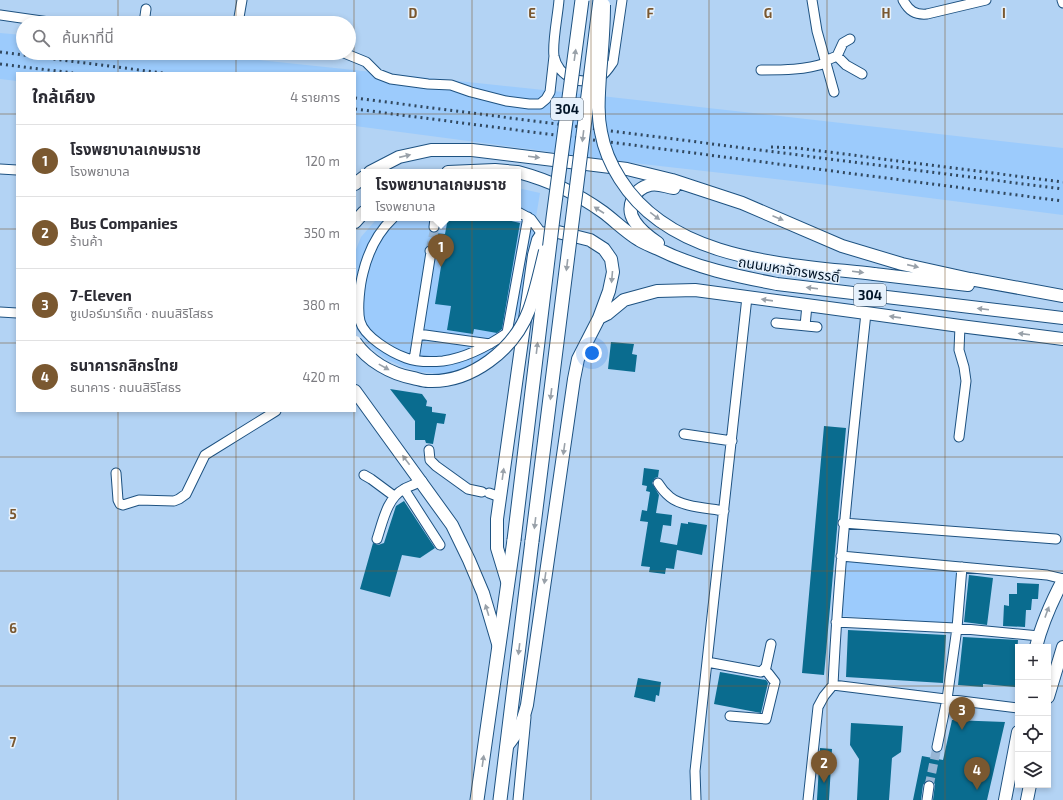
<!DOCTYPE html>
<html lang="th">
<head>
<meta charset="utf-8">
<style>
  :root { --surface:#fff; --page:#f7f7f7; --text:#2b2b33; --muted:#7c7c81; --line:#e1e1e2; --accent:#7a5830 }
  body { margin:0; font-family:"Exo 2","Noto Sans Thai",sans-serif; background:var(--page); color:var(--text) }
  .controls { position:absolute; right:12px; bottom:12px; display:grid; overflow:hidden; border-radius:0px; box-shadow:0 2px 6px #0003 }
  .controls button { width:36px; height:36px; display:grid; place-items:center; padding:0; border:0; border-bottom:1px solid var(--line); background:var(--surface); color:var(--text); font:20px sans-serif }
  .you { position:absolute; left:592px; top:353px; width:14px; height:14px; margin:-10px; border:3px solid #fff; border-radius:50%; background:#1a73e8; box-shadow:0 0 0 6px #1a73e833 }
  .badge { display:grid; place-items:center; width:26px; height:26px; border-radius:50%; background:var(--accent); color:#fff; font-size:13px; font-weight:700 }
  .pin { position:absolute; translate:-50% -33px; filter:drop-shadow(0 1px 2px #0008) }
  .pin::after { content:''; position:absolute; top:21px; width:14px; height:12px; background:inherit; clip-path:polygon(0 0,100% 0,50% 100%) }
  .popup { position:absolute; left:361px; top:169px; width:160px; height:52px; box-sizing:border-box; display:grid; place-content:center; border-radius:0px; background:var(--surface); filter:drop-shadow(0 1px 3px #0005); font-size:13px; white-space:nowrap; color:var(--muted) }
  .popup b { font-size:15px; color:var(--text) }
  .popup::after { content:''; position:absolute; left:50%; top:100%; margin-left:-8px; border:8px solid transparent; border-top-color:var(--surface) }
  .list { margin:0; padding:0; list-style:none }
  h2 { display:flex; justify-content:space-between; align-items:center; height:52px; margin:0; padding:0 16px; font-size:17px }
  h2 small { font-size:13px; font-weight:400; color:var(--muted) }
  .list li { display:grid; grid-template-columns:26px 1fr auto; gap:12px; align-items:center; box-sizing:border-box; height:72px; padding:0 16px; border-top:1px solid var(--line) }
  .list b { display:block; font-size:15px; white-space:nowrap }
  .list p { margin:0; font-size:13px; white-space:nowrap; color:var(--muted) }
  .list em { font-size:13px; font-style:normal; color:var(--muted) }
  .icon { flex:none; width:22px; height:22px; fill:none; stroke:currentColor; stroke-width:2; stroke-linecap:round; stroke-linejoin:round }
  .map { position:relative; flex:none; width:1063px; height:800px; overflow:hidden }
  .search { position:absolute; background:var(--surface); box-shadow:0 2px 6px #0003; left:16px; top:16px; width:340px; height:44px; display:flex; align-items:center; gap:10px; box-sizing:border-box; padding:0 14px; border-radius:22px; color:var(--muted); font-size:15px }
  .panel { position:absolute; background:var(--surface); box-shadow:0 2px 6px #0003; left:16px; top:72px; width:340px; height:340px; border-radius:0px }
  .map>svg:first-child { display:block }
  .built { fill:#9ccbfc }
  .building { fill:#0a6c8f }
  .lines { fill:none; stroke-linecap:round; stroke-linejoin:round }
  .minor-tunnel { stroke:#98b6d5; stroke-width:9; stroke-dasharray:9 4.5; stroke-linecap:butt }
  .minor-casing { stroke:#1e5281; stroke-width:11 }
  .major-casing { stroke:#1e5281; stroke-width:14 }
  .highway-casing { stroke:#1e5281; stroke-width:15 }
  .minor { stroke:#fff; stroke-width:9 }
  .major { stroke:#fff; stroke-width:12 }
  .highway { stroke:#fff; stroke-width:13 }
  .rail { stroke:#31485f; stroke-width:3; stroke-dasharray:2 4; stroke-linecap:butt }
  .major-bridge-casing { stroke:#1e5281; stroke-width:14; stroke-linecap:butt }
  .highway-bridge-casing { stroke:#1e5281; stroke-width:15; stroke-linecap:butt }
  .major-bridge { stroke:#fff; stroke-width:12 }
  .highway-bridge { stroke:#fff; stroke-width:13 }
  .oneway { fill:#99a1a9 }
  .grid { fill:none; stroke:#7a5830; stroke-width:1; stroke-opacity:0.55 }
  .labels { text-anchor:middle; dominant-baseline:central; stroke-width:3; stroke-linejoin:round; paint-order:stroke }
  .shield { fill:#e6f1fc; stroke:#465667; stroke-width:1 }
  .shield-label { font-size:13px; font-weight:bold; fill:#011427 }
  .street-label { font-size:14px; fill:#011427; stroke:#e6f1fc }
  .grid-label { font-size:13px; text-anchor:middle; font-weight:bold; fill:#7a5830; stroke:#e6f1fc; stroke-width:3; stroke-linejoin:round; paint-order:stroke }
</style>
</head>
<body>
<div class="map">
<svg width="1063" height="800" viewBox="0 0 1063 800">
  <rect width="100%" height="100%" fill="#b3d3f4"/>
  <path class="built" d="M0 33 23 35V53H193L610 97 1063 148V215L819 184 642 164 355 126V73H17V81L0 79Z
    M518 188 540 193 521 308 505 337 493 350 475 363 461 370 442 374 421 372 404 367 386 359 368 345 358 331 355 324V252L361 237 375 221 378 218H518Z
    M847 561 958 571 954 623 842 616Z"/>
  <path class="building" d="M448 218H498L520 223 502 329 497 333 474 329 473 334 447 330 451 306 435 304 443 254 437 253V250L432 245 434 233 445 234Z
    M611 342 634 344 632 354 637 355 635 372 608 369Z
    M390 389 422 394 427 401 426 406 432 407V412L446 414 444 424 437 423 433 444 426 443 425 440H415V421Z
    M824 426 846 428 824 675 802 673Z
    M644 468 659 470 658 477 655 478 652 483 659 495 656 513 672 515 671 526 663 525 660 542 677 545 681 523 688 524V522L707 525 702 555 677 550 674 569 666 568 665 574 649 572 650 567 641 566 648 522 640 521 642 510 647 511 650 492 646 491 647 486 642 485Z
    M404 501 435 548 420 558 402 555 390 597 360 589 373 543 378 545 384 543 396 506Z
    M969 575 993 578 987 625 964 622Z
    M1017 583 1039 584 1038 599H1032L1031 610H1026L1025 627 1003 626 1004 605 1009 606V594H1017Z
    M848 630 946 635 943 683 846 677Z
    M963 637 1018 640 1015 687 983 684V687L958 685Z
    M720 672 766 680 768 683 761 713 714 704Z
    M638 678 661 682 659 696 656 695 655 702 634 697Z
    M952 720 1005 722 987 800H933L935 784 929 780 926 781 923 785 921 800H913L922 756 943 760Z
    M851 723 903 726 901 752 892 758 889 800H857L859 759 850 745Z
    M820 748 832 749 829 800H817Z"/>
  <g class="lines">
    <path class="minor-tunnel" d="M430 251 434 232V227
      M929 786 937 747"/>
    <g class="minor-casing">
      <path id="minor" d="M559 0C558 14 552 43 554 56 558 77 583 88 601 76 606 73 609 68 613 62L622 0
        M812 0 817 31 834 92
        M903 0C909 11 915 15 927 14L986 0
        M1062 0 1063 3
        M0 15 56 23
        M144 23 146 9
        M238 23 242 0
        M344 53 366 62 378 74 391 79 428 84 451 85 471 92 506 101 529 104H540L546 99 550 92 554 56
        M837 56 846 65 862 74
        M825 61 837 56 843 43 850 39
        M761 70C784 70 805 70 826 63
        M0 169 17 170
        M518 212 531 219 542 234
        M393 218C377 233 368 252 363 273 360 284 357 309 360 321 364 337 392 353 406 358 417 362 432 362 443 361 465 358 488 346 507 333L528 217
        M434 227 435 218
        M0 312 17 313
        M866 313C853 437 839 560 833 685L1018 708
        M776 323 817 327
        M805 326 807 305
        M418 334 490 344
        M414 360 431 252 430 251
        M684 434 732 441
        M959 437 966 381 964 367 959 350 960 326
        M429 450 430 460 436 466 468 489 482 492
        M116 473 118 500 120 504 123 505 139 500 174 501 179 499 186 494 205 455 276 411
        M364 475 371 479 394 496
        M658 483C661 488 665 493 670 497 682 507 709 508 724 511
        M404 489 440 545
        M489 493 500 497
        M843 523 1056 539
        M377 539C383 521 387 498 404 489 409 486 416 484 422 481
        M841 556 1047 575 1063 579
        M836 622 955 628 1039 636
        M707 662 761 672 766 667 771 644
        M730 716 766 719 775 682 768 673 764 670
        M937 747 947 699 957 628 962 567
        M518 800 526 717
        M696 800 695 771 747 297
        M808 800 818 707 824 696 833 685
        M927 800 929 786"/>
    </g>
    <g class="major-casing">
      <path id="major" d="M370 172 399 157 431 150H472L627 169 672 180 742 203 842 246 902 264 970 279 1063 296
        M448 172 495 170 517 172
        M518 172C548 180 578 194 603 212 615 221 626 232 639 240 645 244 652 246 658 249 696 268 736 276 777 284L1063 318
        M355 184 364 177
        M355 222 364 212
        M658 243C649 237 641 231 635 222 625 208 633 189 650 185 658 183 666 187 674 188
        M874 274 968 285
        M599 318 607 314 624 300 657 291 695 290 866 313 960 326 1063 339
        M355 391 452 525 469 560 483 593 499 647
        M1036 647C1042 623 1052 601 1063 580
        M1048 697 1063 647
        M507 746C519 731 522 724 527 705L574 379 578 359 599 318 609 291 613 272 611 259 604 249 590 240 554 231 542 234 538 240 534 255 497 519V548L507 581
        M1005 800 1018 732
        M1027 800 1030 785"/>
    </g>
    <g class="highway-casing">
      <path id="highway" d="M477 800 514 540
        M500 800 532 541"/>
    </g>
    <use href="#minor" class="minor"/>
    <use href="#major" class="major"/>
    <use href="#highway" class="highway"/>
    <path class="rail" d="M0 52 163 73
      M0 64 73 73
      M355 98 1063 189
      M355 109 1063 201
      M771 147 797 148 1063 182"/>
    <g class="major-bridge-casing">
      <path id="major-bridge" d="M604 5C604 28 602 52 600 75 599 94 597 113 601 132 604 149 611 165 620 179 672 262 788 264 874 274
        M355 342C368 361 391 374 413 378 418 379 423 381 428 381 471 383 514 350 529 310 536 291 540 271 545 251"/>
    </g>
    <g class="highway-bridge-casing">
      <path id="highway-bridge" d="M514 540 553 218 582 0
        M532 541 600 0"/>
    </g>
    <use href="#major-bridge" class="major-bridge"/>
    <use href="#highway-bridge" class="highway-bridge"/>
  </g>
  <defs><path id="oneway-solid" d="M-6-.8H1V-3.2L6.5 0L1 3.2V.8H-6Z"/></defs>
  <g class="oneway">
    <use href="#oneway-solid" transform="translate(575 55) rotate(-82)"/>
    <use href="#oneway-solid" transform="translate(583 136) rotate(97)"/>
    <use href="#oneway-solid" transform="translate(405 156) rotate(-13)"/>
    <use href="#oneway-solid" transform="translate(534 157) rotate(7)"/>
    <use href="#oneway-solid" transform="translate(599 210) rotate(-147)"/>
    <use href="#oneway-solid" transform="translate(655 216) rotate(37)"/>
    <use href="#oneway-solid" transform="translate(778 218) rotate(23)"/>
    <use href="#oneway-solid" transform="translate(567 265) rotate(97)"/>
    <use href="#oneway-solid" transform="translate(913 266) rotate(13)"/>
    <use href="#oneway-solid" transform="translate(858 272) rotate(7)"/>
    <use href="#oneway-solid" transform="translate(612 277) rotate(95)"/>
    <use href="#oneway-solid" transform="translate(812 288) rotate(-173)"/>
    <use href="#oneway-solid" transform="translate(767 300) rotate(-172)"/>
    <use href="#oneway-solid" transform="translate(983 309) rotate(-173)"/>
    <use href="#oneway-solid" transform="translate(895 317) rotate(-172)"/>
    <use href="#oneway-solid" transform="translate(1024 334) rotate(-173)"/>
    <use href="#oneway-solid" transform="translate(537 348) rotate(-83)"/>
    <use href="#oneway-solid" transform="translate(384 367) rotate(29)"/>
    <use href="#oneway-solid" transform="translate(551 394) rotate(97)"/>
    <use href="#oneway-solid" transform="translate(564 449) rotate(98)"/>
    <use href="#oneway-solid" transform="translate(406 460) rotate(-127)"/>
    <use href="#oneway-solid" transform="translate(503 474) rotate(-82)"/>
    <use href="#oneway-solid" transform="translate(535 523) rotate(97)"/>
    <use href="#oneway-solid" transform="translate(545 578) rotate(98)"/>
    <use href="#oneway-solid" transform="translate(487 610) rotate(-107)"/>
    <use href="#oneway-solid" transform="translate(1047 612) rotate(-70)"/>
    <use href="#oneway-solid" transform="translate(519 649) rotate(97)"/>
    <use href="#oneway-solid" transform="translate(483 761) rotate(-82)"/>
  </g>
  <path class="grid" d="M118 0V23M236 0V23M354 0V73M472 0V800M591 0V800M709 0V800M827 0V800M945 0V800M118 53V73M236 53V73M0 114H17M355 114H1063M0 229H17M355 229H1063M0 343H17M355 343H1063M118 411V800M236 411V800M354 411V800M0 457H1063M0 571H1063M0 686H1018M1048 686H1063"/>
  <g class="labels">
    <g class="shield">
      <rect x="551" y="98" width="32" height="22" rx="3"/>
      <rect x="854" y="284" width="32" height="22" rx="3"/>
    </g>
    <g class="shield-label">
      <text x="567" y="109">304</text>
      <text x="870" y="295">304</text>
    </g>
    <g class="street-label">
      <text transform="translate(789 269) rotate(9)">ถนนมหาจักรพรรดิ์</text>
    </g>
  </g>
  <g class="grid-label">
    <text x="413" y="18">D</text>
    <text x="532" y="18">E</text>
    <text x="650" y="18">F</text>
    <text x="768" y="18">G</text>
    <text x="886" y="18">H</text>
    <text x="1004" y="18">I</text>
    <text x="13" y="519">5</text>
    <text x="13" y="633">6</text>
    <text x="13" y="747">7</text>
  </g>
</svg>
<div class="controls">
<button>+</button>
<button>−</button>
<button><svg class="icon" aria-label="locate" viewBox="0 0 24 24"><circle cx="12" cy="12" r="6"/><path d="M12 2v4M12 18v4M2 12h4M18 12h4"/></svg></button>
<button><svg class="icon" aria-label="layers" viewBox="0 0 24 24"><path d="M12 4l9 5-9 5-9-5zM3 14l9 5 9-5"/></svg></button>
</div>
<div class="you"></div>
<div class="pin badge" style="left:441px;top:267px">1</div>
<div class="popup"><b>โรงพยาบาลเกษมราช</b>โรงพยาบาล</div>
<div class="pin badge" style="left:824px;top:783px">2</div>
<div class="pin badge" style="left:962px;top:730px">3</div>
<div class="pin badge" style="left:977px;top:790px">4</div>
<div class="search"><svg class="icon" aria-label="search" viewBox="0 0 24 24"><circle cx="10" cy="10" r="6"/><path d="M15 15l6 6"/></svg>ค้นหาที่นี่</div>
<section class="panel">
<h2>ใกล้เคียง<small>4 รายการ</small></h2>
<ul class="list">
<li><span class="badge">1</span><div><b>โรงพยาบาลเกษมราช</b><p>โรงพยาบาล</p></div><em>120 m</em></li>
<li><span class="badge">2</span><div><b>Bus Companies</b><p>ร้านค้า</p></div><em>350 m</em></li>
<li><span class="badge">3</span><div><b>7-Eleven</b><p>ซูเปอร์มาร์เก็ต · ถนนสิริโสธร</p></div><em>380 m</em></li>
<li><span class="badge">4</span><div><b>ธนาคารกสิกรไทย</b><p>ธนาคาร · ถนนสิริโสธร</p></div><em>420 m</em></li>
</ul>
</section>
</div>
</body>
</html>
